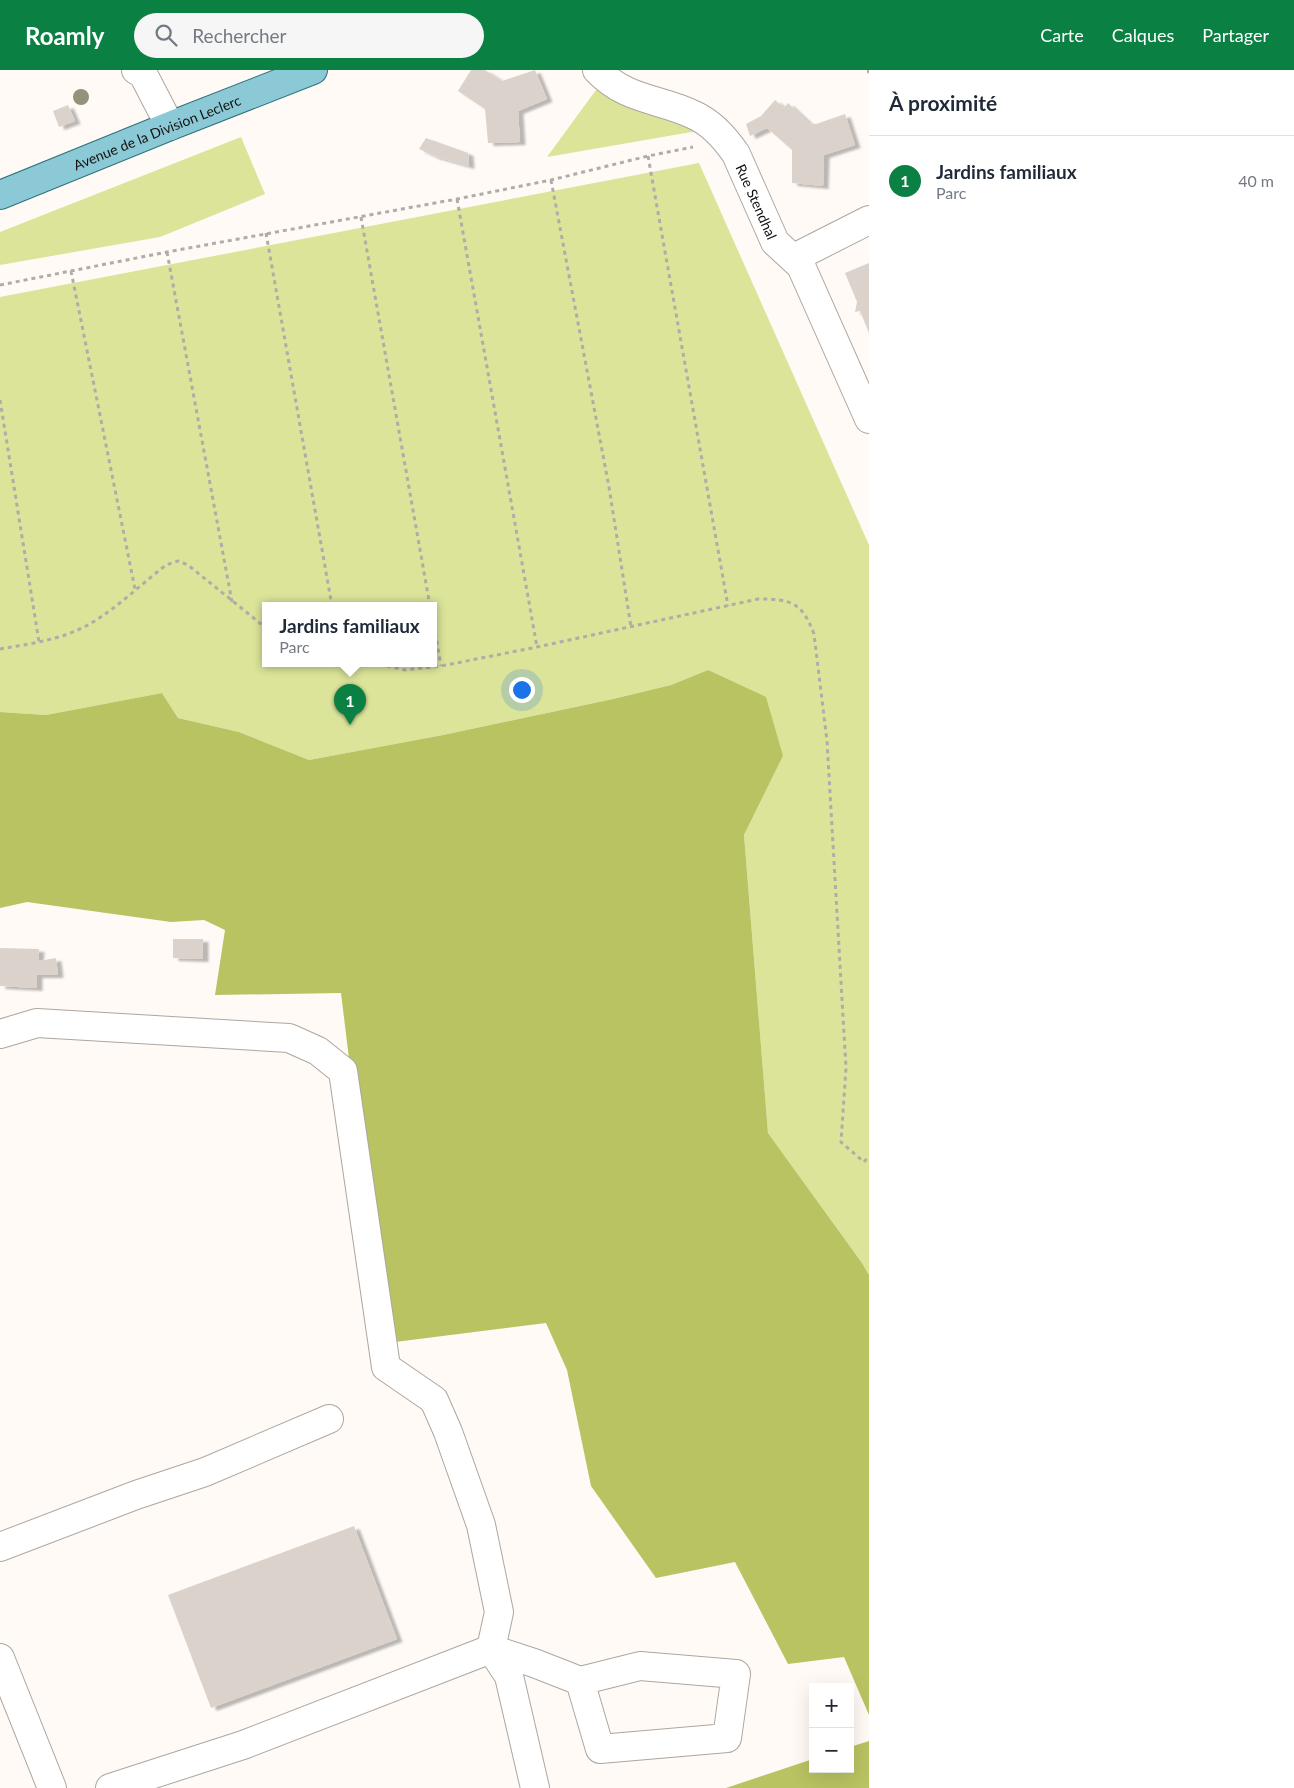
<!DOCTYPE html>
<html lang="fr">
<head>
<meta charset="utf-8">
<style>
  :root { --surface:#fff; --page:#f6f6f7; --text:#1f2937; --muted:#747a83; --line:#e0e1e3; --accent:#0b8043 }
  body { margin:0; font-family:Lato,sans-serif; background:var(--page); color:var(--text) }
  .controls { position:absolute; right:15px; bottom:15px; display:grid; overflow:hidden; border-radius:0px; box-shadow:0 5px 20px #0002 }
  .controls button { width:45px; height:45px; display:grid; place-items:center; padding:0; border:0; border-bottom:1px solid var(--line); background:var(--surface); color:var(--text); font:25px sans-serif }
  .you { position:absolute; left:521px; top:619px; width:18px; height:18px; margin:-12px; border:4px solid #fff; border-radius:50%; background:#1a73e8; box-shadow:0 0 0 8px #1a73e833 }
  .badge { display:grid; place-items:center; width:32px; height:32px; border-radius:50%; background:var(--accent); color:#fff; font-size:16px; font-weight:700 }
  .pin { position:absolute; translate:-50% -41px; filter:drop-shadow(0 1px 2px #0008) }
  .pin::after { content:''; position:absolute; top:26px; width:18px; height:15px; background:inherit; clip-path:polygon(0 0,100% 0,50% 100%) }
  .popup { position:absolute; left:262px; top:532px; width:175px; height:65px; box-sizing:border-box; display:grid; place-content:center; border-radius:0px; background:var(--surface); filter:drop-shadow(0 1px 4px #0005); font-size:16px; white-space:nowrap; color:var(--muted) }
  .popup b { font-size:19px; color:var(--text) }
  .popup::after { content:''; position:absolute; left:50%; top:100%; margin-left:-10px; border:10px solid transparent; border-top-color:var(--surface) }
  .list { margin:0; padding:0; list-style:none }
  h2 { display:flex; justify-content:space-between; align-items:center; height:65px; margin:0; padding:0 20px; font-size:21px }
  h2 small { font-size:16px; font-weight:400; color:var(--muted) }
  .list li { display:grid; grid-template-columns:32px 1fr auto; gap:15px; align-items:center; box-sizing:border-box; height:90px; padding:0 20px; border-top:1px solid var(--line) }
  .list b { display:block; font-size:19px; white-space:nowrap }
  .list p { margin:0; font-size:16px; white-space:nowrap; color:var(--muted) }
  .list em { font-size:16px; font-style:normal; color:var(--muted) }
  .icon { flex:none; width:28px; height:28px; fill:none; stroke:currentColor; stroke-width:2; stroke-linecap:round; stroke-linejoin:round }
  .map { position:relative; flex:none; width:869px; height:1718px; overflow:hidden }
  header { display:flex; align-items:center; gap:30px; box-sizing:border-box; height:70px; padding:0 25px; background:var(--accent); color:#fff }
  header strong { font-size:24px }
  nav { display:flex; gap:28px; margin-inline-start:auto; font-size:18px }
  .search { width:350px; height:45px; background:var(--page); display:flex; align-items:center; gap:12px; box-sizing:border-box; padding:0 18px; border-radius:28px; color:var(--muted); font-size:19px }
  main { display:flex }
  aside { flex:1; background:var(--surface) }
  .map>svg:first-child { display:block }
  .green { fill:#dbe499; fill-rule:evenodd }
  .forest { fill:#b9c362 }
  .building { fill:#dcd2cc; filter:url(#shadow) }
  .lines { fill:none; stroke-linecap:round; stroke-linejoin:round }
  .minor-casing { stroke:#aea69f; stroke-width:30 }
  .major-casing { stroke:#2e717d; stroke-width:30 }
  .path { stroke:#b1aca8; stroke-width:3; stroke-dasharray:4 4; stroke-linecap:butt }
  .minor { stroke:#fff; stroke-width:28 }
  .major { stroke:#8bc9d6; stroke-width:28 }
  .tree { fill:#93937a }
  .labels { text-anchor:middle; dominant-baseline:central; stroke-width:5; stroke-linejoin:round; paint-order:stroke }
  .street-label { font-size:14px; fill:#13100d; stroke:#fff }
</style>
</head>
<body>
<header>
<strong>Roamly</strong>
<div class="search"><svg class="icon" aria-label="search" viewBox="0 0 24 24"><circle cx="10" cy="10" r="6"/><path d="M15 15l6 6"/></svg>Rechercher</div>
<nav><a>Carte</a><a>Calques</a><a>Partager</a></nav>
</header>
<main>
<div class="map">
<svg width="869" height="1718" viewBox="0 0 869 1718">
  <defs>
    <filter id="shadow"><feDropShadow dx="5.5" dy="3" stdDeviation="1" flood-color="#0004"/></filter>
  </defs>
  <rect width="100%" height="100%" fill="#fffaf5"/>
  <path class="green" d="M596 20 703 60 547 87Z
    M241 67 265 124 160 167 0 195V162Z
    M699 93 869 475V1205L862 1193 768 1063 744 765 783 686 708 600 671 615 613 629 443 665 309 690 239 662 178 648 162 623 46 645 0 642V227ZM266 536H434V594H266Z"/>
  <path class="forest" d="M708 600 766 627 783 686 744 765 768 1063 862 1193 869 1205V1645L844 1587 788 1594 735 1492 656 1508 591 1416 567 1300 546 1253 395 1272 360 1079 341 923 215 925 225 860 204 850 171 852 27 832 0 838V642L46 645 162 623 178 648 239 662 309 690 443 665 613 629 671 615Z
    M869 1671V1718H726L813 1689V1699H850V1677Z"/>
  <path class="building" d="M471 0H485L502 11 535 0 547 29 518 41 520 72 488 73 485 39 458 21Z
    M775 30 784 38 788 33 809 53 816 54 845 44 855 75 824 85 823 116 792 113V80L767 58 750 66 746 54 761 46Z
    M68 35 75 51 59 57 53 41Z
    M426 68 468 83 469 96 434 86 419 79Z
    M869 193V263L860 241 855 242 857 232 845 203Z
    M173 869H203V889L173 888Z
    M0 878 39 879 38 891 56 888 58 905H37V918L0 916Z
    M354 1456 397 1569 211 1638 168 1525Z"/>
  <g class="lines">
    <g class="minor-casing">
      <g id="minor">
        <path d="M136 0 143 4 170 56"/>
        <path id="s1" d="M597 0C627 31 659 28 694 45 712 53 725 68 736 84L775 172 801 196 869 349"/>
        <path d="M794 188 869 150"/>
        <path d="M0 964 37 953 289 968 318 981 343 1001 386 1297 434 1330 448 1362 481 1455 499 1542 491 1579 243 1675 110 1718"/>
        <path d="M0 1477 136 1425 205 1402 329 1349"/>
        <path d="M491 1579 534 1593 580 1611 640 1596 736 1604 727 1668 600 1679 580 1611"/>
        <path d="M491 1579 509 1606 535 1718"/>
        <path d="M0 1588 52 1718"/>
      </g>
    </g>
    <g class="major-casing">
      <g id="major">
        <path id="s2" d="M0 125 170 56 313 0"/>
      </g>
    </g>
    <path class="path" d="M868 0 869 3
      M648 86 728 536
      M551 110 609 417 631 557
      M457 129 537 577
      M361 147 430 536
      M266 163 332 536
      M167 182 232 532
      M71 201 135 519
      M0 215 167 182 457 129 551 110 648 86 693 77
      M0 330 39 572
      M434 555 441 596
      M0 579C28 574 60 570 86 556 114 541 140 515 166 495L178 491 188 495 266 558
      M379 594 405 600 441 596 537 577 758 529C791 529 802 532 814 564L827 671 846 998 841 1072 864 1092 869 1086"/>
    <use href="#minor" class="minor"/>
    <use href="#major" class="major"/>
  </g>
  <circle class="tree" cx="81" cy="27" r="8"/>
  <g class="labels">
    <g class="street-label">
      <text stroke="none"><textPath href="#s2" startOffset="169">Avenue de la Division Leclerc</textPath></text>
      <text stroke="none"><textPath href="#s1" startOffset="218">Rue Stendhal</textPath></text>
    </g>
  </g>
</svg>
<div class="controls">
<button>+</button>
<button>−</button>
</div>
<div class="you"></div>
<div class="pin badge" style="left:350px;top:655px">1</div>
<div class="popup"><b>Jardins familiaux</b>Parc</div>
</div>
<aside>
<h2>À proximité<small></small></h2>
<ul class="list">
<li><span class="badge">1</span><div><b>Jardins familiaux</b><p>Parc</p></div><em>40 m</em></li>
</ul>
</aside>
</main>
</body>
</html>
